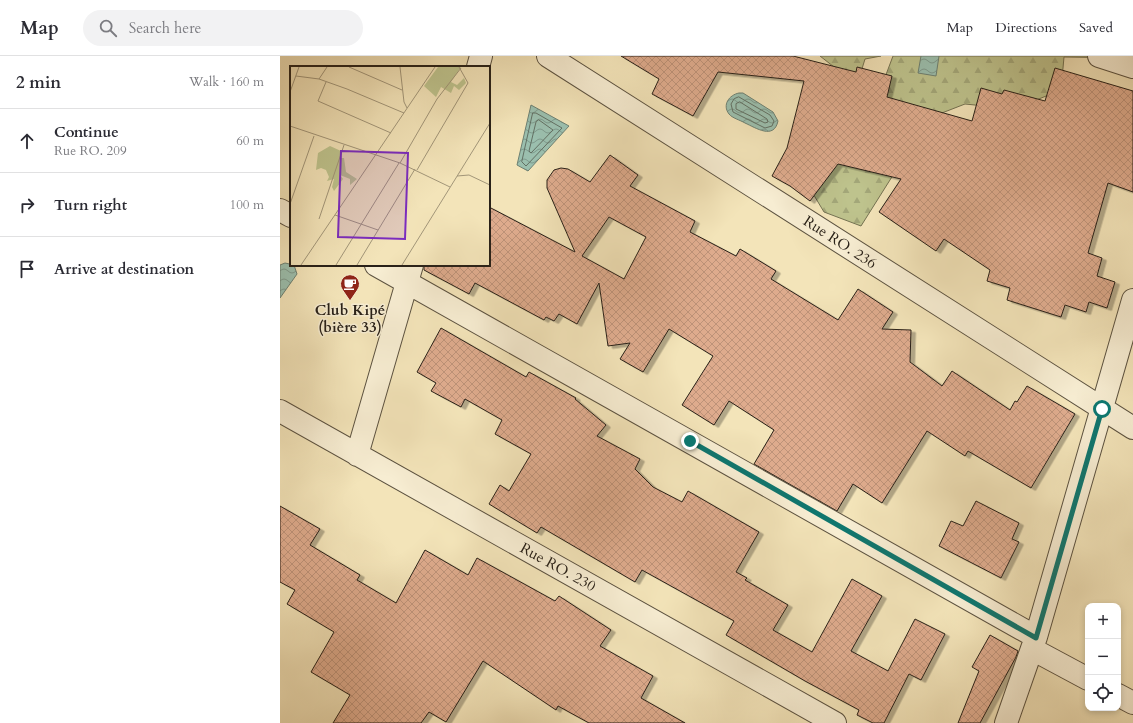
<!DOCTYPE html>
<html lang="en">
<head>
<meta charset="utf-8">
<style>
  :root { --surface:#fff; --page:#f2f2f3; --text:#2b2b33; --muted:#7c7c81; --line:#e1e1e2 }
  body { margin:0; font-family:Cardo,serif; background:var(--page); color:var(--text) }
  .controls { position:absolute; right:12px; bottom:12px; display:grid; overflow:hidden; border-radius:8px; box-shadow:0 2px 6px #0003 }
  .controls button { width:36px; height:36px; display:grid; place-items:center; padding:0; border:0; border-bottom:1px solid var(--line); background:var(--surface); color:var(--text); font:20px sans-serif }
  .stop { position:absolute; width:12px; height:12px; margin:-9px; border:3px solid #0f766e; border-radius:50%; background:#fff }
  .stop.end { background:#0f766e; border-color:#fff; box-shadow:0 1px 4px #0008 }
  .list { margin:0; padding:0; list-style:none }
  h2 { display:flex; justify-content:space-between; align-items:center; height:52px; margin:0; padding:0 16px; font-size:17px }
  h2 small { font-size:13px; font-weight:400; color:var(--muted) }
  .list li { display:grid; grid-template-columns:26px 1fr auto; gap:12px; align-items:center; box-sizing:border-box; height:64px; padding:0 16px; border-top:1px solid var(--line) }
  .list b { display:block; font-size:15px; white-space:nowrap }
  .list p { margin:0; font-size:13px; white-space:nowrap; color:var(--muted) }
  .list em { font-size:13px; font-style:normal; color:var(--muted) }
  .icon { flex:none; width:22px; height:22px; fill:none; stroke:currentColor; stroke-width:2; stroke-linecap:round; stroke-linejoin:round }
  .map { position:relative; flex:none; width:853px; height:667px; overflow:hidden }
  header { display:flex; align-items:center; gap:24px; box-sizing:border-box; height:56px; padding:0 20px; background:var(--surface); border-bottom:1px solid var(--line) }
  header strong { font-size:19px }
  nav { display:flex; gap:22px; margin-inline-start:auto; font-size:14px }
  .search { width:280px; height:36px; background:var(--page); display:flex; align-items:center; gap:10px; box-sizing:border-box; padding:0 14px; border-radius:22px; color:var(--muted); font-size:15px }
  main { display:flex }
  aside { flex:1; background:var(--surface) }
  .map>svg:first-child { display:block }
  .forest { fill:url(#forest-firs); stroke:#747252 }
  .water { fill:url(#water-waves); stroke:#6d8072 }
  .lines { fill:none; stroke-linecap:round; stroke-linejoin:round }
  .shore { stroke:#627063; stroke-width:1 }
  .building { fill:url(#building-cross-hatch); stroke:#292118; fill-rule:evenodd; filter:url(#shadow) }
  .minor-casing { stroke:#5c5240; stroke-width:24 }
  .minor { stroke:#f7edd2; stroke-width:22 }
  .route { stroke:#0f766e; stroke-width:5 }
  .labels { text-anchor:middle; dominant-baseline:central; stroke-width:3; stroke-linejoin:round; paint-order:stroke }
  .street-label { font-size:15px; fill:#292118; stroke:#f7edd2 }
  .poi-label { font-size:15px; font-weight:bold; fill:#292118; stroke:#f7edd2 }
  .inset-road { fill:none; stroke:#a29679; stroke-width:1 }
  .view { fill:#7b2cbf; fill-opacity:0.15; stroke:#7b2cbf; stroke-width:2 }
  .inset-edge { fill:none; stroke:#292118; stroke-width:2 }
</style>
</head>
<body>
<header>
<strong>Map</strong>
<div class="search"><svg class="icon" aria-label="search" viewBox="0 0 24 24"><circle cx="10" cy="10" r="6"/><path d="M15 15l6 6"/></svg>Search here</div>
<nav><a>Map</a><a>Directions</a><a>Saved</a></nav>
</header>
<main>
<aside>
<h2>2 min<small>Walk · 160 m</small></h2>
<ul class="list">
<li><svg class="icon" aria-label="ahead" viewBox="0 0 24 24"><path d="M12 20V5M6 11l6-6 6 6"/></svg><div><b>Continue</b><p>Rue RO. 209</p></div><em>60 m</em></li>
<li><svg class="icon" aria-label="right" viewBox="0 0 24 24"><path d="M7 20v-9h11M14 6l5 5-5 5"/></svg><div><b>Turn right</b></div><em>100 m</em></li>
<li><svg class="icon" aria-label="arrive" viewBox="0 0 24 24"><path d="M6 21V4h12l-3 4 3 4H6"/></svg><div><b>Arrive at destination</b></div></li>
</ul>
</aside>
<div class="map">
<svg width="853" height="667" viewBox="0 0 853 667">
  <defs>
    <pattern id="forest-firs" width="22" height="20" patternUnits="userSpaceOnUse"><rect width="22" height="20" fill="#bec38d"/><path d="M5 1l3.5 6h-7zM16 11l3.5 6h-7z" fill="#a3a779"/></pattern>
    <pattern id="water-waves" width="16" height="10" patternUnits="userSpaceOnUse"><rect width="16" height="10" fill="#9bbfae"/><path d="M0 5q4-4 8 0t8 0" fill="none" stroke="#7e9b8d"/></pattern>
    <pattern id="building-cross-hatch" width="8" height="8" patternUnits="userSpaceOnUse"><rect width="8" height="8" fill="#deab8d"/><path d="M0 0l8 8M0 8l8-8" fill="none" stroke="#be9379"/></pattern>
    <filter id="shadow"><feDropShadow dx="4.5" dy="2.5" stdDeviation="0" flood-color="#0004"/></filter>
  </defs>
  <rect width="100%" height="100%" fill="#f3e4b9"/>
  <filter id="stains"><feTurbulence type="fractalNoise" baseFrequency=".005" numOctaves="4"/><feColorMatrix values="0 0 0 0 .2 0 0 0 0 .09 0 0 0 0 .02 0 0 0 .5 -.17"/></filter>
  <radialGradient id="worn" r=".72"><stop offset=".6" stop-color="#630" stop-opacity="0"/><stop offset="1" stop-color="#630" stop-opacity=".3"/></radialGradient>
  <path class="forest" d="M540 0H601L585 3 577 29Z
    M613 0H853V2L784 1 781 34 734 53 685 48 649 62 581 170 544 156 514 106 601 32Z"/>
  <path class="water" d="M641 0H659L656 20 638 17Z
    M459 37H463L493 56 498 65C494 84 476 72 465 67 460 64 452 62 449 58 442 49 449 39 459 37Z
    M251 49 289 70 248 115 237 109Z
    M5 207 14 209 17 218 0 242V209Z"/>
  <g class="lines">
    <path class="shore" d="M459 41 490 59 494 65 492 70 485 72 453 56 451 48 454 43Z
      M460 46 487 63 488 66 485 67 456 53V48Z
      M253 57H256L282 72 246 110 242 106Z
      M259 64 273 74 251 97 249 95 256 66Z"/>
  </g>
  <path class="building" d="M341 0H513L576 16 577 11 612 20 607 41 692 65 701 32 722 38 724 34 765 45 775 12 853 35V136L828 127 808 197 822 202 817 220 835 226 827 252 809 246 806 256 785 249 781 261 727 244 730 232 707 225 710 214 664 183 656 195 599 156 621 123 558 108 530 145 510 130 492 120 507 92 524 25 438 16 413 60 372 38 379 23Z
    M330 99 358 119 350 130 415 165 410 176 456 200 460 193 496 215 491 223 558 264 578 233 613 256 602 273 631 274 630 306 662 330 672 315 730 354 735 345 737 346 747 330 795 358 751 432 688 395 685 400 647 375 602 447 573 428 557 455 474 408 494 374 449 345 434 369 402 349 433 300 389 273 363 316 340 303 350 287 328 290 319 227 297 268 279 258 274 265 266 261 264 264 195 227 189 238 144 214V209H209V151L295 196 267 132V124L274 114 281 112 288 113 310 126ZM329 161 366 181 344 223 302 200Z
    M161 272 246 321 249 316 296 342 295 343 326 369 317 380 360 403 355 413 373 431 402 446 408 435 479 476 456 516 467 522 465 524 508 549 493 574 532 596 572 523 602 540 571 595 608 615 635 563 665 578 641 624 629 618 604 667H593L577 659 579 654 525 625 446 579 454 565 362 514 355 526 261 471 257 477 209 448 220 429 229 435 251 398 215 378 222 364 185 343 181 351 151 335 156 327 137 316Z
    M696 445 739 467 732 483 739 486 721 522 659 490 671 465 683 470Z
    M0 450 40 473 30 489 80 519 77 524 116 547 145 494 188 519 197 502 275 545 279 540 331 574 320 590 373 620 361 642 405 667H309L278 650 276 654 203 605 166 666 149 656 141 667H53L70 639 31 616 54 576 7 548 15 534 0 526Z
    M710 579 738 595 736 601 700 667H678L699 615 692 611Z"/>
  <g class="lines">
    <g class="minor-casing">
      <path id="minor" d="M268 0 853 372
        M819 0 853 11
        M198 11 201 0
        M0 154 11 160
        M96 209 756 581
        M0 355 555 667
        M77 399 132 209
        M752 593 808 623
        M838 639 853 647
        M726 667 756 581 853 244"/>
    </g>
    <use href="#minor" class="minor"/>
  </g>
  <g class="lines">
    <path class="route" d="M410 385 756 582 822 353"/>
  </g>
  <defs>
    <g id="cafe-pin" transform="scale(1)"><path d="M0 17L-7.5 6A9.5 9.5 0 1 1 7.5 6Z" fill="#8f2418" stroke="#f7edd2"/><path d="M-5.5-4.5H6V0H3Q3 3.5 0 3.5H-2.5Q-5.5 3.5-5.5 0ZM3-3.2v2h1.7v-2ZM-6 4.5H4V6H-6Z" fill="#fff"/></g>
  </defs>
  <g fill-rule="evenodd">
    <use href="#cafe-pin" x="70" y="228"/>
  </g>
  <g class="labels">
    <g class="street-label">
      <text transform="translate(560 186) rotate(33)">Rue RO. 236</text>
      <text transform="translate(278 511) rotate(29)">Rue RO. 230</text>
    </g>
    <g class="poi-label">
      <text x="70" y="254">Club Kipé<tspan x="70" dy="17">(bière 33)</tspan></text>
    </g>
  </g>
  <g transform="translate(10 10)">
    <rect width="200" height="200" fill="#f3e4b9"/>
    <path d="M148 1H171L161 16 167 19 174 12 176 17 169 24 164 20 161 27 151 21 146 31 134 20ZM40 80 51 85V92H54L56 106 67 113 60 119V113L50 109 53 113 44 125 42 121 44 113 37 115 39 111 36 104 31 102 26 104 28 87Z" fill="#bec38d"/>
    <path class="inset-road" d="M59 1 112 24M110 1 114 36 117 42M6 10 29 13 57 23 114 47M29 13 37 1M36 16 28 35 101 67M0 26 9 1M0 60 110 97 160 121M110 97 147 33 171 2M127 104 178 17 169 1M167 110 179 109 200 119M0 138 24 70M45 149 88 164M29 153 54 79M11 199 145 1M46 199 109 97M67 199 125 103M112 199 200 57"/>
    <path class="view" d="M51 85 118 87 115 173 48 171Z"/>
    <rect width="200" height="200" class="inset-edge"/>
  </g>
  <rect width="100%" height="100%" filter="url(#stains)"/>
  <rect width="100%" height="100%" fill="url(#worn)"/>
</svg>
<div class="controls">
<button>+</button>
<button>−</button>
<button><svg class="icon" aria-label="locate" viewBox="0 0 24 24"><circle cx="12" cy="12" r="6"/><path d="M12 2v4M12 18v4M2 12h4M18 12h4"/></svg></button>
</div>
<div class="stop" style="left:822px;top:353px"></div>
<div class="stop end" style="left:410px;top:385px"></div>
</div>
</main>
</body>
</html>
